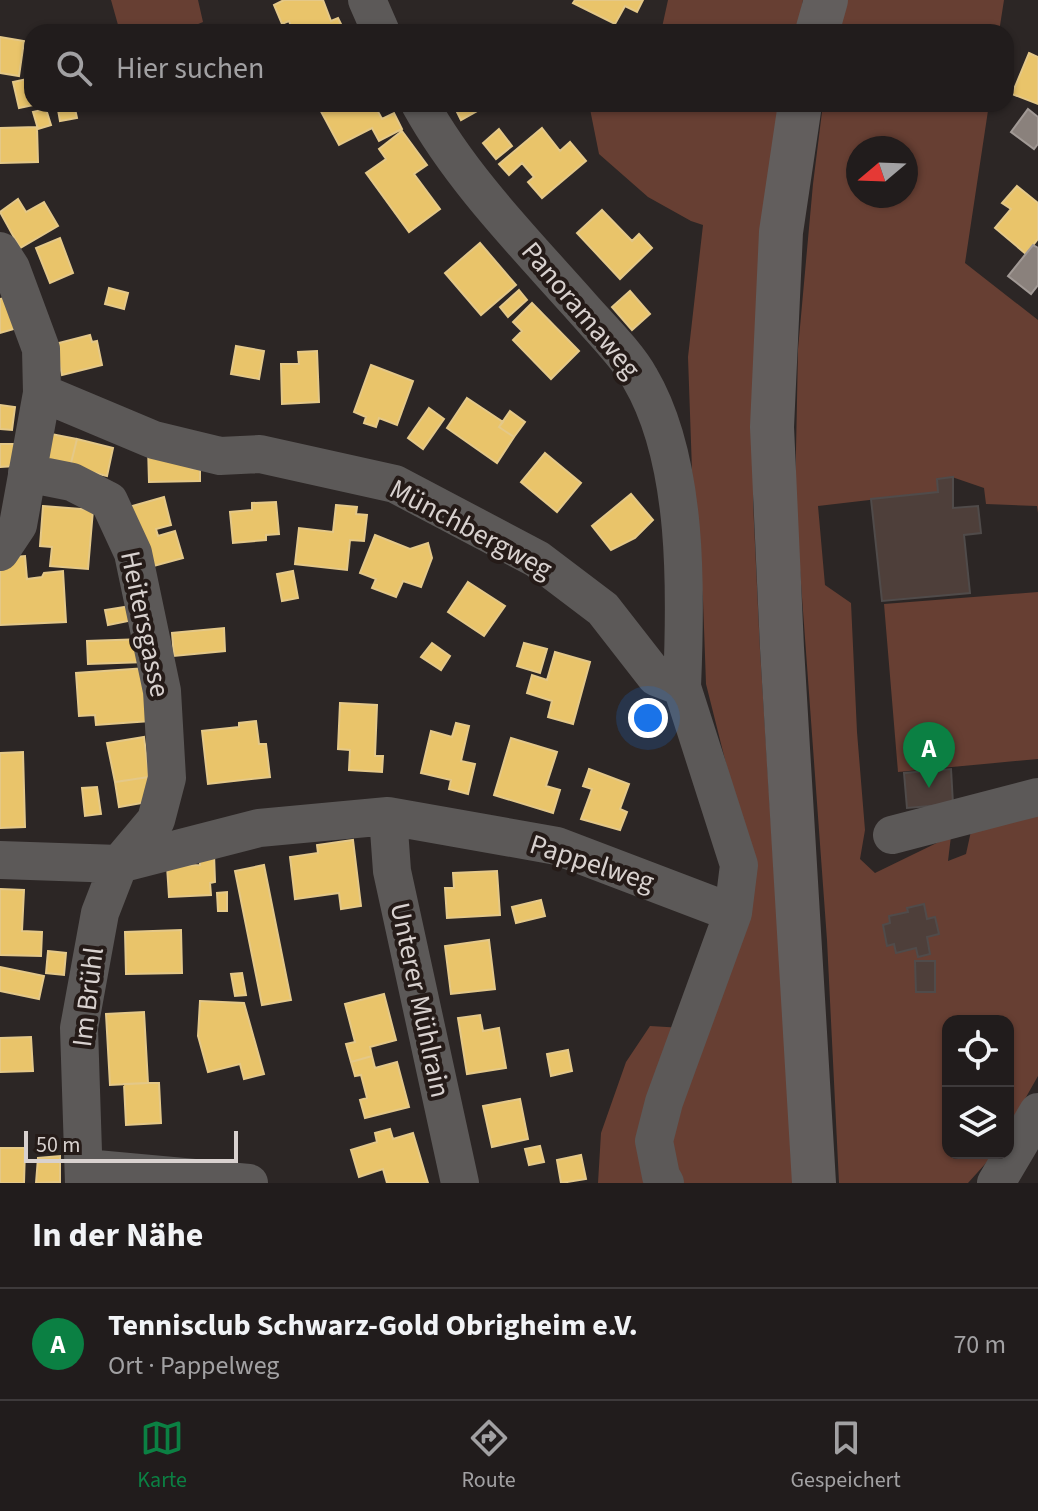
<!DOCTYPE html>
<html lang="de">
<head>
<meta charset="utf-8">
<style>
  :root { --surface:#211c1c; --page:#292525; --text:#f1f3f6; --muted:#a2a1a3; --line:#3e3a3b; --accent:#0b8043 }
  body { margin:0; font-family:"Source Sans 3",sans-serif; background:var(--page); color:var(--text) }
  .controls { position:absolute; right:24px; bottom:24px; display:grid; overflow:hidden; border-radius:16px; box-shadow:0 2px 6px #0004 }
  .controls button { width:72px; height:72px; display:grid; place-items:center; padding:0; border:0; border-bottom:2px solid var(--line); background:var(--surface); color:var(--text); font:40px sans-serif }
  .compass { position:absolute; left:846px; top:136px; width:72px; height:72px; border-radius:50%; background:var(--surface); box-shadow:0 2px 6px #0004; rotate:251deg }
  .scale { position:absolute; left:24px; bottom:20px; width:214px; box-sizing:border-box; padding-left:8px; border:4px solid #d8d1cf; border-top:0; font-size:22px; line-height:28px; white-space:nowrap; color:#d8d1cf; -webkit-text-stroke:6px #251b18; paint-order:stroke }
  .you { position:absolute; left:648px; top:718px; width:28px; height:28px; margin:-20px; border:6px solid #fff; border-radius:50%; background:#1a73e8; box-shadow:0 0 0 12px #1a73e833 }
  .badge { display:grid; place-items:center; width:52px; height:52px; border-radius:50%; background:var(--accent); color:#fff; font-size:26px; font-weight:700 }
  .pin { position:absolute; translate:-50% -66px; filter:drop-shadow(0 2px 4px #0008) }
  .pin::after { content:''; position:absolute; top:42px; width:28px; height:24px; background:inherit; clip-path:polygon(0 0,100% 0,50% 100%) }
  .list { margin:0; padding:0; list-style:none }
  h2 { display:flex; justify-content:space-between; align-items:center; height:104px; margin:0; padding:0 32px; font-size:34px }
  h2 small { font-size:26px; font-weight:400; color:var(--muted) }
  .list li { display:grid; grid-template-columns:52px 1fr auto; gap:24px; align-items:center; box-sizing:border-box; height:112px; padding:0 32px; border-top:2px solid var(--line) }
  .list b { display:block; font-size:30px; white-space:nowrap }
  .list p { margin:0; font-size:26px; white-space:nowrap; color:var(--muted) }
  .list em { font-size:26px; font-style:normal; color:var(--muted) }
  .icon { flex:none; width:44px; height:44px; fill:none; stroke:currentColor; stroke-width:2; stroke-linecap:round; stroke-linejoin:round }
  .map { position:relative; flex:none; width:1038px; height:1183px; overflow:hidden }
  .search { position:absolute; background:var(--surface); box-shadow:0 2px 6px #0004; left:24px; right:24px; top:24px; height:88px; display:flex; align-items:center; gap:20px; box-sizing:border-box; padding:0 28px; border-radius:24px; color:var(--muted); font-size:30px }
  .sheet { height:216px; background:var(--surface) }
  nav { display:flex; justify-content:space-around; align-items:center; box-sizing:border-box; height:112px; border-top:2px solid var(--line); background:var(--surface); font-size:22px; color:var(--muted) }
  nav a { display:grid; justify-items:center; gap:4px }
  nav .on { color:var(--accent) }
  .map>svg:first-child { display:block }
  .green { fill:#673f33; fill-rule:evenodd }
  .homes { fill:#e9c46a; stroke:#e4c888; stroke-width:2 }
  .industry { fill:#8a817c; stroke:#a19995; stroke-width:2 }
  .building { fill:#4e3f3a; stroke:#504b4a; stroke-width:2 }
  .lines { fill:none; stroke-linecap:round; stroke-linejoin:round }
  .minor { stroke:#5c5958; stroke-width:38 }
  .highway { stroke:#625e5d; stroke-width:44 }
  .labels { text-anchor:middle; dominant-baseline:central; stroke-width:8; stroke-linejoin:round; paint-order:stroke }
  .street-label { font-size:28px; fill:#d8d1cf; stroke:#251b18 }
</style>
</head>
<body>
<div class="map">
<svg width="1038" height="1183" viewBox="0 0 1038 1183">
  <rect width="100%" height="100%" fill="#2c2625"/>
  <path class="green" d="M111 0H198L203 22 179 32H120Z
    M668 0H803L797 32H661Z
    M842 0H1004L999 32H833Z
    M599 104H785L754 403 753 502 760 650 794 1183H598L601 1133 626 1062 650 1026 700 1029 754 875 706 684 703 600 693 499 688 357 703 225 691 221 648 197 599 154 590 109Z
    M823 104H989L965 263 1038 320V513L1037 506 986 504 984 488 952 477 937 479 938 492 818 506 825 585 851 603 857 732 865 830 860 859 875 873 951 836 948 861 966 854 973 822 1038 806V1076L1008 1129V1021H948V1153H995L968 1183H839L827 940 795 501 798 349 813 184ZM858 148H906V196H858Z
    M1038 592V759L898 772 884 604Z"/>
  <path class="homes" d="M284 0H323L331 21 338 18 342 26 329 32H293L289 21 282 24 274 5Z
    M575 0H643L637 12 625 6 615 24 573 3Z
    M0 37 24 41 19 76 0 73Z
    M1029 53 1038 57V104L1012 94Z
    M32 78V104H38L19 108 13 82Z
    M57 104H74L77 118 60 121Z
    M317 104H374L382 119 394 113 402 129 379 141 372 128 339 145Z
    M453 104H473L477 111 461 120Z
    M46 109 51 125 38 129 33 112Z
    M37 127 38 162 0 163V128Z
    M542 128 560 151 570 142 586 161 542 198 528 182 534 177 522 163 509 175 499 164Z
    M499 129 512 146 496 159 483 143Z
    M402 131 427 165 414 174 440 209 409 232 366 173 386 159 379 149Z
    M1017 186 1038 203V239L1026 254 995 228 1011 209 1002 203Z
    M18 199 26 212 44 202 58 226 20 248 0 212Z
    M602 210 632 241 639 234 652 248 620 279 577 233Z
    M60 238 73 273 50 283 36 248Z
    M480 243 516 285 481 315 445 273Z
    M109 288 128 293 124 309 105 304Z
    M519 290 527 300 508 317 500 307Z
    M630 291 650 314 632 330 612 307Z
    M8 297 17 328 0 333V299Z
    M532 303 579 351 551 379 513 340 522 331 513 322Z
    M90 335 92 342 97 341 102 365 62 375 55 344Z
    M236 346 264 351 259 379 231 374Z
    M317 351 319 402 282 404 281 364H299L298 352Z
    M371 365 413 381 397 425 379 418 376 427 364 423 366 417 354 412Z
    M467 398 503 422 499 427 514 437 497 463 447 428Z
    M0 405 15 407 12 430 0 429Z
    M429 408 444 419 423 449 408 438Z
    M510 411 525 422 514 437 499 427Z
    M46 433 77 439 70 467 40 458Z
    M77 439 113 448 107 476 70 467Z
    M0 444H14L15 466 0 467Z
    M148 447 191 462V469H200V481L149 482Z
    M545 453 581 483 557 512 521 482Z
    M631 494 653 520 635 538 611 550 592 526Z
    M164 497 171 525 156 529 158 536 175 531 183 558 146 568 129 507Z
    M276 502 279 534 266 535V540L233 543 230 512 252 510V503Z
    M336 505 357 507 356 514 367 515 364 541 350 540 347 570 295 564 299 528 333 532Z
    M43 506 93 510 88 569 50 566 52 547 40 546Z
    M375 535 410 549 428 543 432 558 421 587 403 581 396 597 372 588 376 579 360 573Z
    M25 556 27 579 42 577 44 573 63 571 66 622 0 625V558Z
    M293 571 298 598 282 601 277 574Z
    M468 582 505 606 484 636 448 612Z
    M131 606 133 620 108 625 105 610Z
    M224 628 225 651 174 656 172 633Z
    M144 639 146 662 88 664 87 641Z
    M432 643 450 656 441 670 421 657Z
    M524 643 547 649 540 673 517 666Z
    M555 652 590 662 573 724 548 717 552 701 527 693 532 675 547 680Z
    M146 668 150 721 96 725 95 715 79 716 76 673Z
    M340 703 377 705 375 756H383L382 772 349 770 350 750 338 749Z
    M256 721 259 744H266L270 777 208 784 202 731 239 727V723Z
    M456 723 469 726 461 761 475 764 468 794 449 789 451 780 421 773 431 731 452 737Z
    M144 737 149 777 115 782 107 743Z
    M511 738 557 752 546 786 560 790 553 813 494 795Z
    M23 752 25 827 0 828V753Z
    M589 769 629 784 620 809 627 812 620 830 581 819 592 789 583 786Z
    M149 777 153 801 119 807 115 782Z
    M97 787 101 814 85 816 82 788Z
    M353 840 361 906 341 909 339 893 295 899 290 857 318 853 317 845Z
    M200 854H214L215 882 210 883 211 895 169 897 167 866 200 865Z
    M264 865 291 1000 262 1005 235 871Z
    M497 871 500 915 447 918 445 888H454L453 873Z
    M0 889 24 890 22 931 42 932 41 956 0 955Z
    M227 892V911H218L217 893Z
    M541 900 545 916 516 923 512 907Z
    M181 930 182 973 126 974 125 932Z
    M489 940 495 989 451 994 445 946Z
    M48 951 66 953 64 975 46 973Z
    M0 967 44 976 39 999 0 991Z
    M242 973 246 995 235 996 231 974Z
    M384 994 396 1040 370 1047 372 1056 351 1062 346 1044 355 1042 345 1004Z
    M200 1001 244 1003 264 1074 244 1079 240 1064 208 1072 198 1036Z
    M144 1012 148 1083 110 1085 106 1014Z
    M480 1015 483 1031 499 1028 506 1068 467 1074 458 1018Z
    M31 1037 33 1071 0 1072V1038Z
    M568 1050 572 1071 551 1076 547 1054Z
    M372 1056 375 1068 397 1062 409 1107 365 1118 360 1100 367 1098 361 1075 355 1076 351 1062Z
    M148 1083H159L161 1123 126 1125 124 1084Z
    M520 1099 528 1139 492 1147 483 1106Z
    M390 1129 393 1139 413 1133 428 1183H387L383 1169 359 1177 351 1150 377 1142 375 1133Z
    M540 1146 544 1162 529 1165 525 1149Z
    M0 1148H25L24 1183H0Z
    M581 1155 586 1179 561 1183 557 1160Z
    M60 1156V1182L36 1183 38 1158Z"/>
  <path class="industry" d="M1028 109 1038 117V144L1034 149 1011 132Z
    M1033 245 1038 248V285L1031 294 1008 276Z"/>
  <path class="building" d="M953 477V508L978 506 981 533 964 535 970 593 882 601 871 499 938 492 937 479Z
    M951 769 953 804 907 808 904 773Z
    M924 904 927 919 935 917 939 934 927 937 930 954 918 957 916 948 896 953 894 944 887 946 883 925 890 923 889 916 908 912 907 908Z
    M915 961H935V992H916Z"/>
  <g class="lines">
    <path class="minor" d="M367 0 381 32
      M420 104C461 178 522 240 578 303 596 324 627 354 640 378 689 461 686 593 682 687
      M0 251 11 268 41 349 42 393 18 525 0 552
      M42 393 154 440 220 456 260 454 395 484 537 559 603 609 656 677 682 687 739 865 733 913
      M27 473 72 482 109 501 133 553 162 691 167 778 156 820 119 864 100 913 79 1028 84 1183
      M388 816 392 871 460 1183
      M892 835 1038 797
      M0 860 119 864 259 828 388 816 557 846 733 913 664 1102 654 1141 661 1176 665 1183
      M85 1168 249 1183
      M996 1183 1038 1112"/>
    <path class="highway" d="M817 32 826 0
      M800 104 781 232 772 427 782 648 814 1183"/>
  </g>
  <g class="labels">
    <g class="street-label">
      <text transform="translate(581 310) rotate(50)">Panoramaweg</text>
      <text transform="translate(471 529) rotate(28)">Münchbergweg</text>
      <text transform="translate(145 624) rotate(78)">Heitersgasse</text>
      <text transform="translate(592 863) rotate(18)">Pappelweg</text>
      <text transform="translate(88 997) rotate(-83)">Im Brühl</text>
      <text transform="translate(420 1000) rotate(78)">Unterer Mühlrain</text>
    </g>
  </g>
</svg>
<div class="controls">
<button><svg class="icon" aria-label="locate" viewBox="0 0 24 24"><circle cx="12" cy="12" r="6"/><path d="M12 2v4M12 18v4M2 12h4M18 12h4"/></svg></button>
<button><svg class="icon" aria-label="layers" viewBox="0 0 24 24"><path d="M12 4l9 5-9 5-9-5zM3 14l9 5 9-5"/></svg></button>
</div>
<svg class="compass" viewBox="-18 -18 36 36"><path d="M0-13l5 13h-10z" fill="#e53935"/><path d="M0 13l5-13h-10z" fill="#a2a1a3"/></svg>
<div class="scale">50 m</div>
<div class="you"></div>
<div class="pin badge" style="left:929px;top:788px">A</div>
<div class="search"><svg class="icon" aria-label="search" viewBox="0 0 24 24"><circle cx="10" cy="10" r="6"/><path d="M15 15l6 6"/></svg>Hier suchen</div>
</div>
<section class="sheet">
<h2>In der Nähe<small></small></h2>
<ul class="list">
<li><span class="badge">A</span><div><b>Tennisclub Schwarz-Gold Obrigheim e.V.</b><p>Ort · Pappelweg</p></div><em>70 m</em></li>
</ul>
</section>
<nav>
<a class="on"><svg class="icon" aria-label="map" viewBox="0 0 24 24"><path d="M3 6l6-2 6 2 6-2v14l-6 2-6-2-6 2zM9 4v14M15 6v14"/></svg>Karte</a>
<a><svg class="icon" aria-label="directions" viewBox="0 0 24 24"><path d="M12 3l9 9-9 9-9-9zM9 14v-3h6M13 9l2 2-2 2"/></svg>Route</a>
<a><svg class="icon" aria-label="saved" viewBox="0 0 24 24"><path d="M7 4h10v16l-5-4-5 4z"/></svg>Gespeichert</a>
</nav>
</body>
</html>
